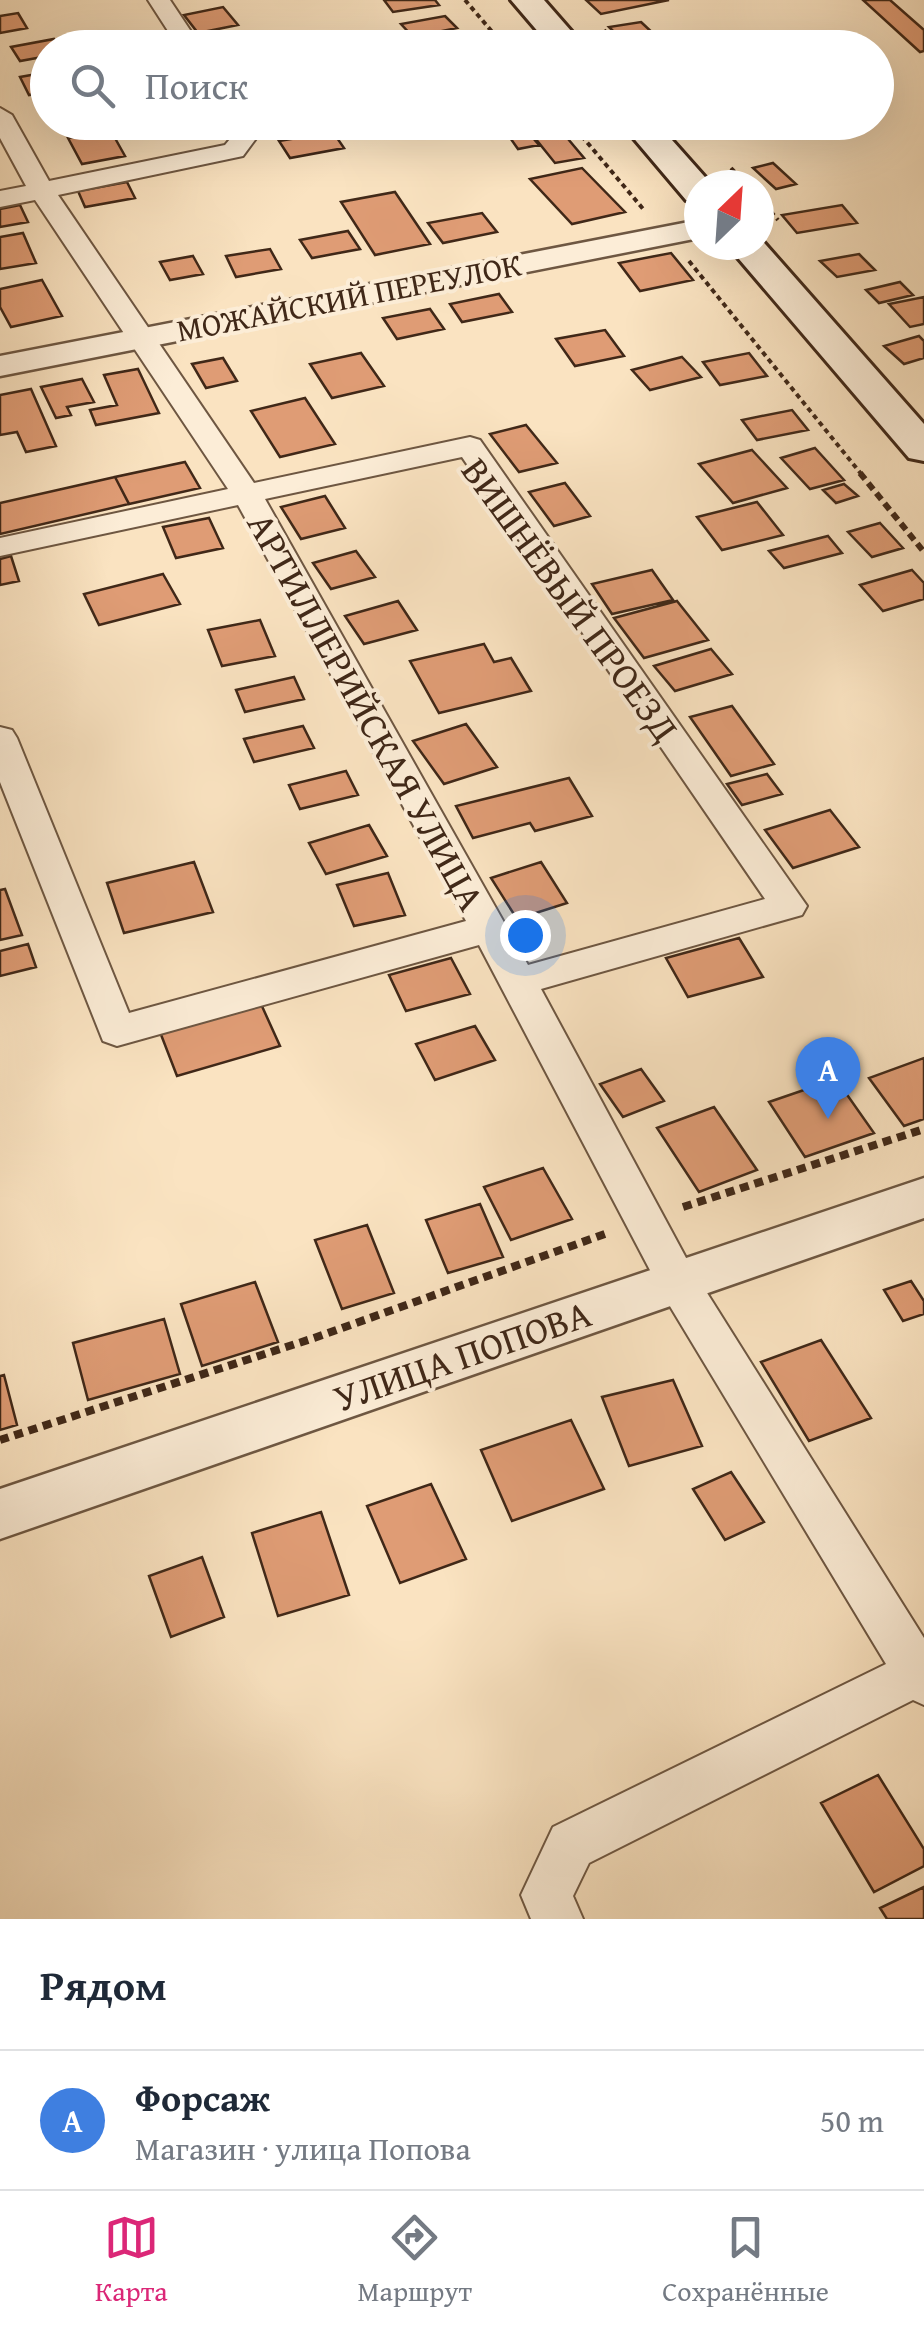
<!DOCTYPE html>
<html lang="ru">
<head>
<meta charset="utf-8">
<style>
  :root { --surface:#fff; --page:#f2f2f3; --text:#1f2937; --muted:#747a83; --line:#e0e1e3; --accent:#db2777 }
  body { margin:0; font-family:"Gentium Book Plus",serif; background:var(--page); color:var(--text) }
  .compass { position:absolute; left:684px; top:170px; width:90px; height:90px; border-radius:50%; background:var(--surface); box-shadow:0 10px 40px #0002; rotate:25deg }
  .you { position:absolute; left:525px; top:935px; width:35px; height:35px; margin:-25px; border:8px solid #fff; border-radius:50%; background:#1a73e8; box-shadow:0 0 0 15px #1a73e833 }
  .badge { display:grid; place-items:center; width:65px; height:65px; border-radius:50%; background:var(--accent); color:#fff; font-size:32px; font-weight:700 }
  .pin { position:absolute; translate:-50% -82px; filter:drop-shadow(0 2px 5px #0008) }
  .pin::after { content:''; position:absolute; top:52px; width:35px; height:30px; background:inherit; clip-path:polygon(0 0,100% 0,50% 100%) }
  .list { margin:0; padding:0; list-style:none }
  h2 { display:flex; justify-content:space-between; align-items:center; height:130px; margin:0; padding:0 40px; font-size:42px }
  h2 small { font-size:32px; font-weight:400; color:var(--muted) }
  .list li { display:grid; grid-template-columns:65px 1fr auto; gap:30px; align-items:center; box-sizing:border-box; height:140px; padding:0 40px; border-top:2px solid var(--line) }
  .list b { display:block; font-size:38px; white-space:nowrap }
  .list p { margin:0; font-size:32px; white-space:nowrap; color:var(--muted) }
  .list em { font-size:32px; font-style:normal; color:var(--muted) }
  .icon { flex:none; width:55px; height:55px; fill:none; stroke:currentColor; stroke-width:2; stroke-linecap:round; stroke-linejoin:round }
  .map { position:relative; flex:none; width:924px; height:1919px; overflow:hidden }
  .search { position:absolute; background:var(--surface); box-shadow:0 10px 40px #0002; left:30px; right:30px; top:30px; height:110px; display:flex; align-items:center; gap:25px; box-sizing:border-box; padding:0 35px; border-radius:55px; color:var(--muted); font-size:38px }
  .sheet { height:270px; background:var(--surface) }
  nav { display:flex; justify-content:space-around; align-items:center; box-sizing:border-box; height:140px; border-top:2px solid var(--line); background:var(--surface); font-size:28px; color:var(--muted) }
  nav a { display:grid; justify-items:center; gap:5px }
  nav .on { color:var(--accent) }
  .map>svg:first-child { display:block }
  .building { fill:#df9c75; stroke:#402818; stroke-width:2.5 }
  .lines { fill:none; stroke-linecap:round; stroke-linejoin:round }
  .minor-casing { stroke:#6e5742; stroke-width:4 }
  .tertiary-casing { stroke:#6e5742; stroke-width:5 }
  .secondary-casing { stroke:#402818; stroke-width:6 }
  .path-far2 { stroke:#402818; stroke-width:4; stroke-dasharray:5 4; stroke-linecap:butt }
  .path-far1 { stroke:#402818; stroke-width:6; stroke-dasharray:8 5; stroke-linecap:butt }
  .path { stroke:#402818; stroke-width:8; stroke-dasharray:9 6; stroke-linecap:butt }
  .minor { fill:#fcedd7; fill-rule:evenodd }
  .tertiary { fill:#fcedd7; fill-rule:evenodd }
  .secondary { fill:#fcedd7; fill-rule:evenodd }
  .labels { text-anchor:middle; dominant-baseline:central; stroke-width:8; stroke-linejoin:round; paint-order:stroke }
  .far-street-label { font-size:32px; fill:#402818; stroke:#fcedd7 }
  .street-label { font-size:38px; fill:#402818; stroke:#fcedd7 }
</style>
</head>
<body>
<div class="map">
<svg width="924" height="1919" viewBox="0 0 924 1919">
  <rect width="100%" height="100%" fill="#fae3c1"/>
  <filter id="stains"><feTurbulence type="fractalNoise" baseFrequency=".002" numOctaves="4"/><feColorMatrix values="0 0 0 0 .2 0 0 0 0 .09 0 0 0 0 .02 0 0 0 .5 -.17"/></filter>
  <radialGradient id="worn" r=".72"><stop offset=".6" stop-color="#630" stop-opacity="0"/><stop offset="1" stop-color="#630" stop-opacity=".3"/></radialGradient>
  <path class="building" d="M384 0H435L439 5 393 12Z
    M586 0H669L601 14Z
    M863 0H890L924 30V51L920 52Z
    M223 7 238 25 198 33 184 15Z
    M18 13 27 28 0 33V16Z
    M445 16 457 28 413 37 401 24Z
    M641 22 657 37 625 43 609 27Z
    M251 34 263 48H211L207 42Z
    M466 38 476 48 429 46Z
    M54 39 60 48H48V56L20 61 11 47Z
    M48 72V92L29 95 20 77Z
    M696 122H759L763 126 710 137Z
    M540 126 546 135 533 138 539 145 518 149 506 132Z
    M111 131 125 156 82 164 68 138Z
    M333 132 344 148 290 158 279 141Z
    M563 133 584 158 555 163 535 138Z
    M773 163 796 184 776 189 753 168Z
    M582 168 625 212 572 224 530 179Z
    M127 182 135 198 85 207 78 191Z
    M395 192 430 244 375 255 341 202Z
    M20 205 28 222 0 227V209Z
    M842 205 857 223 797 233 782 215Z
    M482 213 497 232 443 243 428 223Z
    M348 231 360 249 312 258 300 240Z
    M23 233 36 263 0 269V237Z
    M270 249 281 269 236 277 226 256Z
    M671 253 693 280 640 291 619 263Z
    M859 254 875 270 837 277 820 261Z
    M193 256 203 274 170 280 160 262Z
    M42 280 62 316 11 327 0 307V289Z
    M900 282 913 295 879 303 866 290Z
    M499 294 512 312 462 322 450 304Z
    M924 297V324L910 327 889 304Z
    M430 309 444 329 397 339 383 318Z
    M605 330 624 356 575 366 556 339Z
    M919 336 924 341V358L904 364 884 346Z
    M361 353 384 386 332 398 310 364Z
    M749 353 767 376 720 385 703 362Z
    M682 357 701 377 650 390 632 370Z
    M223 358 237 381 206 388 192 364Z
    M138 369 159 413 96 425 90 410 117 405 104 375Z
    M82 379 94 402 67 407 71 415 56 418 41 387Z
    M31 389 56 446 26 452 17 432 0 435V395Z
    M305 398 335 444 280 457 251 411Z
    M792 410 808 430 757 440 742 420Z
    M526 425 557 463 519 472 490 434Z
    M815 448 844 480 810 489 781 458Z
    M752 450 787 488 733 503 699 464Z
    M185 462 200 488 129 504 115 477Z
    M115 477 129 504 0 534V503Z
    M565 483 590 516 554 526 529 492Z
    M844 484 858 496 836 503 823 490Z
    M325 496 345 528 301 539 281 507Z
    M757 502 783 535 722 550 697 517Z
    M209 518 223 548 176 558 163 527Z
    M880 523 903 548 872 557 848 532Z
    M828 536 842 553 784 568 769 551Z
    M356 551 375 577 331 589 313 563Z
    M11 556 19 581 0 585V559Z
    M652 570 673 600 612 614 592 584Z
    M912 570 924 583V599L883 611 860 585Z
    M163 574 180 604 99 625 84 594Z
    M398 601 417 630 364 644 345 616Z
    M677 601 708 640 644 658 614 618Z
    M260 620 275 656 222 666 208 630Z
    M484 644 494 662 511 658 531 691 439 713 410 661Z
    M711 649 732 674 675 691 654 666Z
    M294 677 304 699 245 712 236 690Z
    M732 706 774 764 731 776 690 717Z
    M466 724 497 767 444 784 413 741Z
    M303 726 314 748 254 762 244 739Z
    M346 771 358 795 300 809 289 785Z
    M767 774 782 794 742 805 727 784Z
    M569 778 592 816 535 831 530 823 473 838 456 806Z
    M830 810 859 847 793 868 765 830Z
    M369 825 387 856 326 874 309 843Z
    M194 862 213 912 124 933 107 883Z
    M541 862 567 903 517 919 491 878Z
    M388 873 405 915 354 926 337 885Z
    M5 889 22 935 0 940V890Z
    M739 938 763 977 688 997 666 958Z
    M28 944 36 967 0 976V951Z
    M451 958 470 994 406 1011 389 975Z
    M261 1004 280 1046 177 1076 160 1032Z
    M475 1026 495 1060 435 1080 416 1044Z
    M924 1058V1119L904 1126 869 1078Z
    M641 1069 664 1101 623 1117 600 1084Z
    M836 1079 874 1133 805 1157 769 1102Z
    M714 1107 757 1170 699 1192 657 1128Z
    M543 1168 572 1219 511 1240 484 1187Z
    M480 1204 503 1257 448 1273 426 1220Z
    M367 1225 394 1293 342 1309 315 1240Z
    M911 1281 924 1301V1314L903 1321 884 1290Z
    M255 1282 278 1342 202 1366 181 1304Z
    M164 1319 180 1374 88 1400 73 1343Z
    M821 1340 871 1418 809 1441 761 1362Z
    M4 1375 17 1425 0 1430V1376Z
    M673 1380 702 1446 629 1466 602 1397Z
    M571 1420 604 1489 512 1521 481 1450Z
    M731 1472 764 1522 725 1540 693 1489Z
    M431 1484 466 1559 400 1583 367 1506Z
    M321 1512 349 1595 278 1616 252 1533Z
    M202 1557 224 1617 171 1637 149 1576Z
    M878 1775 924 1849V1866L874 1892 821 1803Z
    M924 1887V1919H887L880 1908Z"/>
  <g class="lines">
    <g class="minor-casing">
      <path id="minor" d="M148 0H170L202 48H179Z
        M0 108 12 115 49 181 225 145 235 133 229 122H254L260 133 243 156 58 195 254 483 470 437 480 440 807 906 802 915 541 989 692 1269 924 1638V1705L913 1700 589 1863 573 1896 583 1919H531L521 1895 553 1827 886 1664 662 1293 479 945 117 1046 103 1041 0 782V727L12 730 17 738 129 1013 466 921 238 505 0 556V538L228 489 35 200 0 207V191L26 186 0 138ZM462 457 765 899 528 965 265 499Z"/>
    </g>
    <g class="tertiary-casing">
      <path id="tertiary" d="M699 220V238L0 376V356Z
        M924 1178V1218L0 1539V1489Z"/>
    </g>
    <g class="secondary-casing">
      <path id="secondary" d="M511 0H544L586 48H552Z
        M620 122H656L712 185H699V203L686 200Z
        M759 237 924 424V461L909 458 727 245H759Z"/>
    </g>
    <path class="path-far2" d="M465 0 506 48
      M604 30 620 48
      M570 122 644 210
      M731 168 747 185
      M759 198 778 220
      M689 261 862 475"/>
    <path class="path-far1" d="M860 473 924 552"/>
    <path class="path" d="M683 1207 924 1129
      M0 1440 314 1338 605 1234"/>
    <use href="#minor" class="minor"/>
    <use href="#tertiary" class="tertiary"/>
    <use href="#secondary" class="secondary"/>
  </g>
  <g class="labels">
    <g class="far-street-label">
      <text transform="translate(349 297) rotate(-11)">МОЖАЙСКИЙ ПЕРЕУЛОК</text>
    </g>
    <g class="street-label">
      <text transform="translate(571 599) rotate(54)">ВИШНЁВЫЙ ПРОЕЗД</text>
      <text transform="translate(367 711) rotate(61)">АРТИЛЛЕРИЙСКАЯ УЛИЦА</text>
      <text transform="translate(462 1355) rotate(-19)">УЛИЦА ПОПОВА</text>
    </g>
  </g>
  <rect width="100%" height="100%" filter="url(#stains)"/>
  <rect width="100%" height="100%" fill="url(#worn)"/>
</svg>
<svg class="compass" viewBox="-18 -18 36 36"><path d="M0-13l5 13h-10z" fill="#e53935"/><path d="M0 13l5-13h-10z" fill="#747a83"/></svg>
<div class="you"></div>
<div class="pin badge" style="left:828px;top:1119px;background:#3f7fe0">A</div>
<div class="search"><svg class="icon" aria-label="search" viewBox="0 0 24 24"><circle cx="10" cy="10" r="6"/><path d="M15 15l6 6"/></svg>Поиск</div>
</div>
<section class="sheet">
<h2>Рядом<small></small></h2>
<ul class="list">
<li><span class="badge" style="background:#3f7fe0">A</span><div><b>Форсаж</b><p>Магазин · улица Попова</p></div><em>50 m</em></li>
</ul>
</section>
<nav>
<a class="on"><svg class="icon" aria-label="map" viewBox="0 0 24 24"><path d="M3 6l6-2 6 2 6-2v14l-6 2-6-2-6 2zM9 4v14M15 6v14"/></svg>Карта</a>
<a><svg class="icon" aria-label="directions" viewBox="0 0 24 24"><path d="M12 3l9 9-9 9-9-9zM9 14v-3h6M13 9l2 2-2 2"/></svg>Маршрут</a>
<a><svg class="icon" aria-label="saved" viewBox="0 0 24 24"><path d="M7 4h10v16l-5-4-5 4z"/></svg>Сохранённые</a>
</nav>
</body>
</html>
